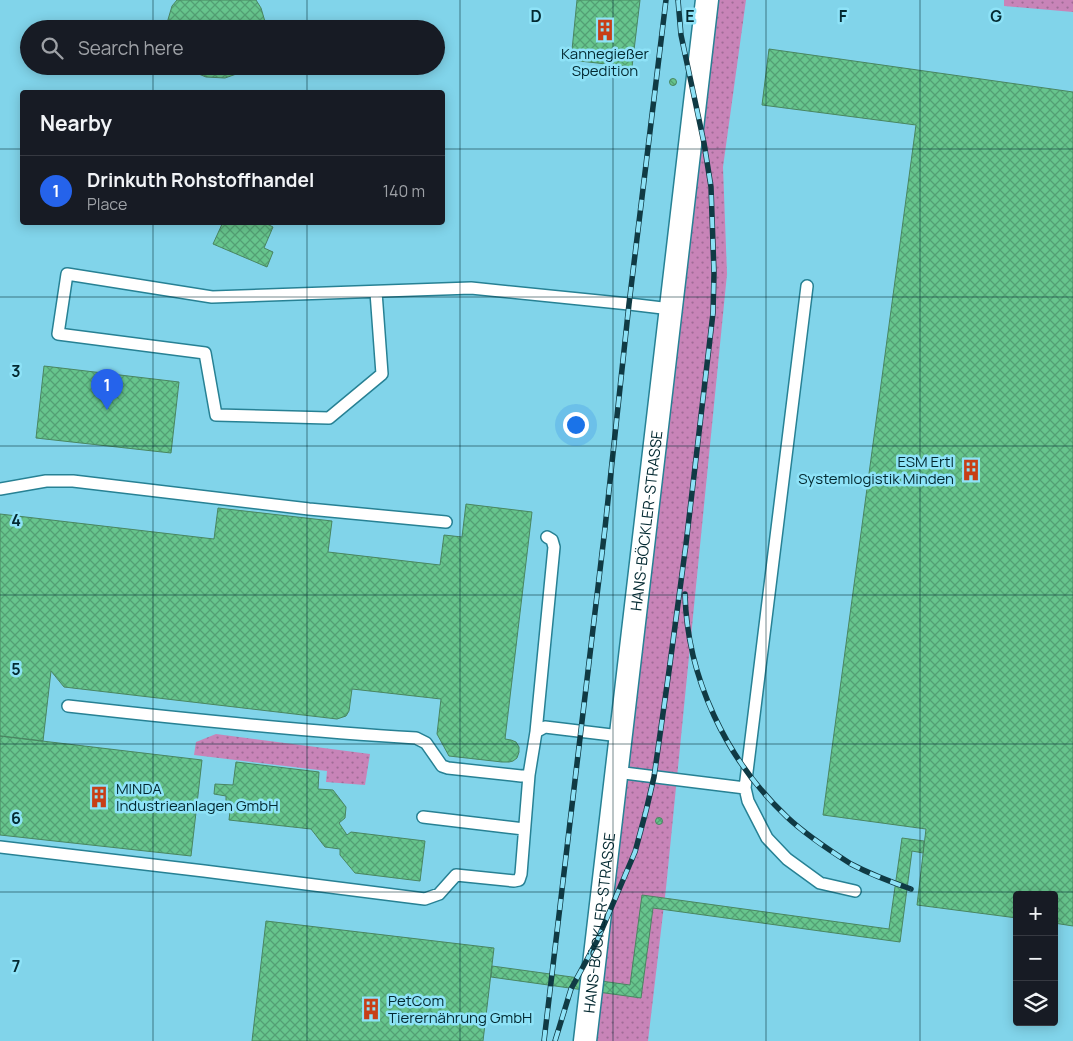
<!DOCTYPE html>
<html lang="en">
<head>
<meta charset="utf-8">
<style>
  :root { --surface:#171b24; --page:#20242c; --text:#f1f3f6; --muted:#9ea1a6; --line:#363941; --accent:#2563eb }
  body { margin:0; font-family:Manrope,sans-serif; background:var(--page); color:var(--text) }
  .controls { position:absolute; right:15px; bottom:15px; display:grid; overflow:hidden; border-radius:5px; box-shadow:0 2px 12px #0003 }
  .controls button { width:45px; height:45px; display:grid; place-items:center; padding:0; border:0; border-bottom:1px solid var(--line); background:var(--surface); color:var(--text); font:25px sans-serif }
  .you { position:absolute; left:575px; top:424px; width:18px; height:18px; margin:-12px; border:4px solid #fff; border-radius:50%; background:#1a73e8; box-shadow:0 0 0 8px #1a73e833 }
  .badge { display:grid; place-items:center; width:32px; height:32px; border-radius:50%; background:var(--accent); color:#fff; font-size:16px; font-weight:700 }
  .pin { position:absolute; translate:-50% -41px; filter:drop-shadow(0 1px 2px #0008) }
  .pin::after { content:''; position:absolute; top:26px; width:18px; height:15px; background:inherit; clip-path:polygon(0 0,100% 0,50% 100%) }
  .list { margin:0; padding:0; list-style:none }
  h2 { display:flex; justify-content:space-between; align-items:center; height:65px; margin:0; padding:0 20px; font-size:21px }
  h2 small { font-size:16px; font-weight:400; color:var(--muted) }
  .list li { display:grid; grid-template-columns:32px 1fr auto; gap:15px; align-items:center; box-sizing:border-box; height:70px; padding:0 20px; border-top:1px solid var(--line) }
  .list b { display:block; font-size:19px; white-space:nowrap }
  .list p { margin:0; font-size:16px; white-space:nowrap; color:var(--muted) }
  .list em { font-size:16px; font-style:normal; color:var(--muted) }
  .icon { flex:none; width:28px; height:28px; fill:none; stroke:currentColor; stroke-width:2; stroke-linecap:round; stroke-linejoin:round }
  .map { position:relative; flex:none; width:1073px; height:1041px; overflow:hidden }
  .search { position:absolute; background:var(--surface); box-shadow:0 2px 12px #0003; left:20px; top:20px; width:425px; height:55px; display:flex; align-items:center; gap:12px; box-sizing:border-box; padding:0 18px; border-radius:28px; color:var(--muted); font-size:19px }
  .panel { position:absolute; background:var(--surface); box-shadow:0 2px 12px #0003; left:20px; top:90px; width:425px; height:135px; border-radius:5px }
  .map>svg:first-child { display:block }
  .grass { fill:url(#grass-dots) }
  .building { fill:url(#building-cross-hatch); stroke:#498661 }
  .lines { fill:none; stroke-linecap:round; stroke-linejoin:round }
  .service-casing { stroke:#278194; stroke-width:14 }
  .minor-casing { stroke:#278194; stroke-width:25 }
  .service { stroke:#fff; stroke-width:11 }
  .minor { stroke:#fff; stroke-width:22 }
  .rail-casing { stroke:#103a44; stroke-width:5.5 }
  .rail { stroke:#8ee2f7; stroke-width:4; stroke-dasharray:11; stroke-linecap:butt }
  .grid { fill:none; stroke:#032931; stroke-width:1; stroke-opacity:0.55 }
  .labels { text-anchor:middle; dominant-baseline:central; stroke-width:5; stroke-linejoin:round; paint-order:stroke }
  .poi-label { font-size:15px; fill:#032931; stroke:#8ee2f7; text-anchor:start }
  .street-label { font-size:15px; fill:#032931; stroke:#8ee2f7 }
  .grid-label { font-size:16px; text-anchor:middle; font-weight:bold; fill:#032931; stroke:#8ee2f7; stroke-width:5; stroke-linejoin:round; paint-order:stroke }
</style>
</head>
<body>
<div class="map">
<svg width="1073" height="1041" viewBox="0 0 1073 1041">
  <defs>
    <pattern id="grass-dots" width="8" height="8" patternUnits="userSpaceOnUse" patternTransform="scale(1.25)"><rect width="8" height="8" fill="#c884b8"/><path d="M2 2h.1M6 6h.1" fill="none" stroke="#a06c96" stroke-width="1.8" stroke-linecap="round"/></pattern>
    <pattern id="building-cross-hatch" width="8" height="8" patternUnits="userSpaceOnUse" patternTransform="scale(1.25)"><rect width="8" height="8" fill="#67c58d"/><path d="M0 0l8 8M0 8l8-8" fill="none" stroke="#53a074"/></pattern>
  </defs>
  <rect width="100%" height="100%" fill="#81d4ea"/>
  <path class="grass" d="M718 0H746L723 167 727 274 666 888 648 1041H596Z
    M1004 0H1073V12L1004 6Z
    M216 734 370 754 365 785 326 782 327 771 194 755 196 742Z"/>
  <path class="building" d="M177 0H256L261 8 266 25 265 29H167V23L172 6Z
    M577 0H640L632 67 571 60Z
    M769 49 1073 92V926L1054 923V895H1017V918L917 905 926 829 823 815 916 125 762 105Z
    M185 66H248L242 72 225 78 206 77 189 70Z
    M669.5 82a3.5 3.5 0 1 1 7 0a3.5 3.5 0 1 1-7 0Z
    M223 222H263L273 227 264 248 273 252 267 267 213 244Z
    M44 366 179 382 171 453 36 438Z
    M466 504 532 512 505 739 511 740 516 742 519 747V752L517 758 513 761 509 762H502L449 756 437 734 441 699 352 689 349 711 346 716 337 719 64 687 51 671 43 741 0 736V514L214 539 218 508 332 521 328 552 440 565 444 535 462 537Z
    M0 736 202 760 191 856 0 835Z
    M236 762 319 772 318 789 333 790 346 807 345 818 339 823 347 835 351 832 425 841 420 881 355 873 340 855V849L325 847 311 829 229 820 231 802 226 801V796L214 794 215 784 233 785Z
    M655.5 821a3.5 3.5 0 1 1 7 0a3.5 3.5 0 1 1-7 0Z
    M902 838 924 841 923 853 912 851 900 942 653 908 641 998 491 977 492 966 630 985 642 895 889 929Z
    M266 921 494 948 483 1041H252Z"/>
  <g class="lines">
    <g class="service-casing">
      <path id="service" d="M376 292 382 374 329 418 216 415 205 353 58 334 67 274 212 297 471 288 629 304 671 309
        M0 489 46 481H73L309 509 446 522
        M68 706C184 719 300 731 416 738L426 743 442 766 448 768 521 776 529 775 536 732 545 727 620 736
        M536 732 554 547 552 540 547 537
        M616 772 745 788 807 286
        M745 788 748 801 767 838 787 859 820 883 855 891
        M423 817 524 829
        M0 847 204 871 425 899 439 894 456 875 514 881 519 880 521 874 529 775"/>
    </g>
    <g class="minor-casing">
      <g id="minor">
        <path id="s1" d="M585 1041 707 0"/>
      </g>
    </g>
    <use href="#service" class="service"/>
    <use href="#minor" class="minor"/>
    <g class="rail-casing">
      <path id="rail" d="M685 594C687 677 726 760 787 817 806 835 829 850 851 864 870 874 891 882 911 889
        M544 1041 605 528 629 304 666 0
        M555 1041 571 989 597 941 635 852 646 811 654 777 669 671 686 544 713 313 714 273 711 187 704 143 681 35 678 0"/>
    </g>
    <use href="#rail" class="rail"/>
  </g>
  <path class="grid" d="M153 0V29M307 0V29M460 0V1041M613 0V1041M766 0V1041M920 0V1041M153 66V92M307 66V92M0 149H22M442 149H1073M153 222V1041M307 222V1041M0 297H1073M0 446H1073M0 595H1073M0 744H1073M0 892H1073"/>
  <defs>
    <g id="building-bare" transform="scale(1.725)"><path d="M-4-6H4V6H1V3H-1V6H-4ZM-2.5-4.3h1.7v1.8h-1.7ZM.8-4.3h1.7v1.8H.8ZM-2.5-1h1.7V.8h-1.7ZM.8-1h1.7V.8H.8Z" fill="#c73f17" stroke="#8ee2f7" stroke-width="2.5" paint-order="stroke"/></g>
  </defs>
  <g fill-rule="evenodd">
    <use href="#building-bare" x="605" y="30"/>
    <use href="#building-bare" x="971" y="470"/>
    <use href="#building-bare" x="99" y="797"/>
    <use href="#building-bare" x="371" y="1009"/>
  </g>
  <g class="labels">
    <g class="poi-label">
      <text x="605" y="53" text-anchor="middle">Kannegießer<tspan x="605" dy="17">Spedition</tspan></text>
      <text x="954" y="461" text-anchor="end">ESM Ertl<tspan x="954" dy="17">Systemlogistik Minden</tspan></text>
      <text x="116" y="788">MINDA<tspan x="116" dy="17">Industrieanlagen GmbH</tspan></text>
      <text x="388" y="1000">PetCom<tspan x="388" dy="17">Tierernährung GmbH</tspan></text>
    </g>
    <g class="street-label">
      <text stroke="none"><textPath href="#s1" startOffset="524">HANS-BÖCKLER-STRASSE</textPath></text>
      <text stroke="none"><textPath href="#s1" startOffset="119">HANS-BÖCKLER-STRASSE</textPath></text>
    </g>
  </g>
  <g class="grid-label">
    <text x="536" y="22">D</text>
    <text x="690" y="22">E</text>
    <text x="843" y="22">F</text>
    <text x="996" y="22">G</text>
    <text x="16" y="377">3</text>
    <text x="16" y="526">4</text>
    <text x="16" y="675">5</text>
    <text x="16" y="824">6</text>
    <text x="16" y="972">7</text>
  </g>
</svg>
<div class="controls">
<button>+</button>
<button>−</button>
<button><svg class="icon" aria-label="layers" viewBox="0 0 24 24"><path d="M12 4l9 5-9 5-9-5zM3 14l9 5 9-5"/></svg></button>
</div>
<div class="you"></div>
<div class="pin badge" style="left:107px;top:410px">1</div>
<div class="search"><svg class="icon" aria-label="search" viewBox="0 0 24 24"><circle cx="10" cy="10" r="6"/><path d="M15 15l6 6"/></svg>Search here</div>
<section class="panel">
<h2>Nearby<small></small></h2>
<ul class="list">
<li><span class="badge">1</span><div><b>Drinkuth Rohstoffhandel</b><p>Place</p></div><em>140 m</em></li>
</ul>
</section>
</div>
</body>
</html>
